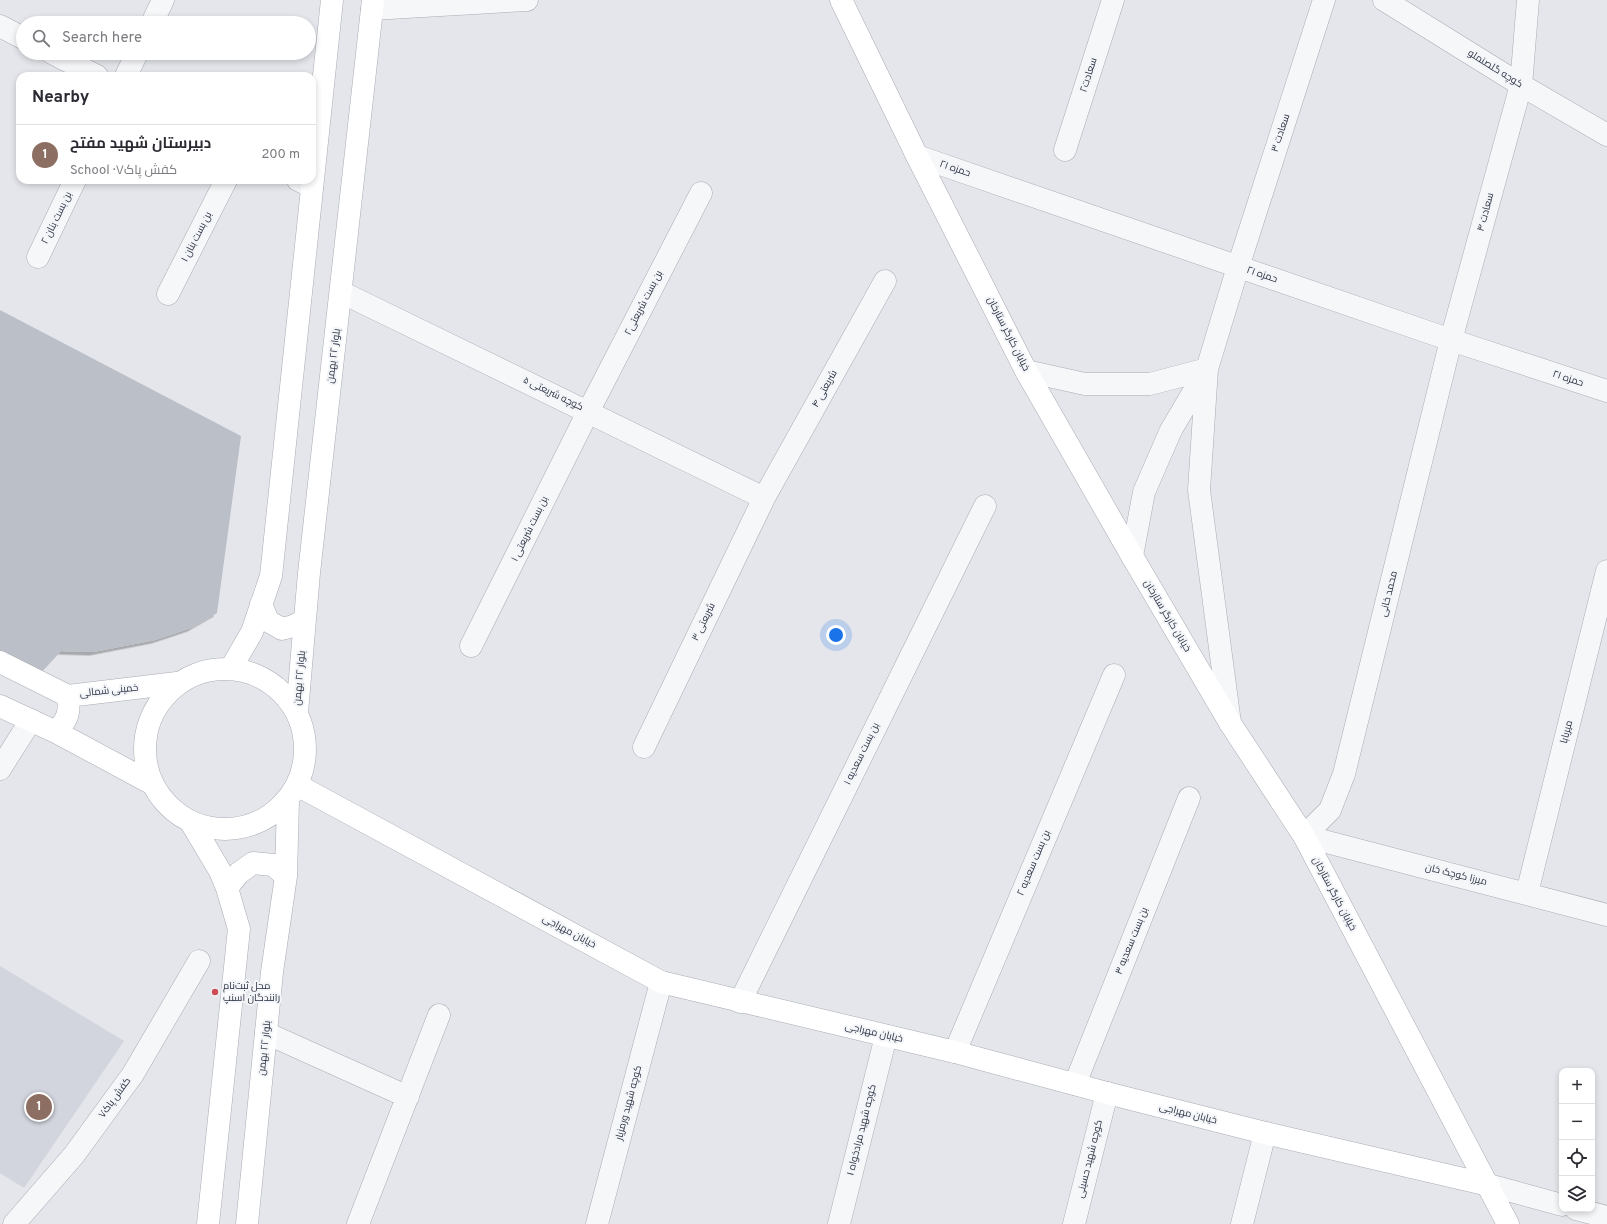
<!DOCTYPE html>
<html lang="en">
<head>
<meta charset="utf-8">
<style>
  :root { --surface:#fff; --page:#f2f2f3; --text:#2b2b33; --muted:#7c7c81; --line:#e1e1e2; --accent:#0f766e }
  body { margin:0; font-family:Overpass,Cairo,sans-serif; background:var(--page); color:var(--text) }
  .controls { position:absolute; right:12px; bottom:12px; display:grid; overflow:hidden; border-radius:8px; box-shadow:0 2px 6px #0003 }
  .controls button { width:36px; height:36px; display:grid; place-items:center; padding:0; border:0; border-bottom:1px solid var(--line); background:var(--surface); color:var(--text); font:20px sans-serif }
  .you { position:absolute; left:836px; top:635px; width:14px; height:14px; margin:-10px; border:3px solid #fff; border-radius:50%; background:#1a73e8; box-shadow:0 0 0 6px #1a73e833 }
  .badge { display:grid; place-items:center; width:26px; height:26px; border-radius:50%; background:var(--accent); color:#fff; font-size:13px; font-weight:700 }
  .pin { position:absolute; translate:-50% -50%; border:2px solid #fff; box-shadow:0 1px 4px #0006 }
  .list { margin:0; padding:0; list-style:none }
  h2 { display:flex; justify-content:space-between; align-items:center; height:52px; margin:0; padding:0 16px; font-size:17px }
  h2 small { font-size:13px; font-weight:400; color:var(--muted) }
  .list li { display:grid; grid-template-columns:26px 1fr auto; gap:12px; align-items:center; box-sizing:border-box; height:60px; padding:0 16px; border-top:1px solid var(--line) }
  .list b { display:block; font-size:15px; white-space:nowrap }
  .list p { margin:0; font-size:13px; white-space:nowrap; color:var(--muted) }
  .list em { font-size:13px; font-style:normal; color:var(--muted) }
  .icon { flex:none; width:22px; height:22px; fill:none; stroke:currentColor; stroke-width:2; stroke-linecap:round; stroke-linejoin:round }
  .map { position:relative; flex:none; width:1607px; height:1224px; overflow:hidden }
  .search { position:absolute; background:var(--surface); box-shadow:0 2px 6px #0003; left:16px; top:16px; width:300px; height:44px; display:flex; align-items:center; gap:10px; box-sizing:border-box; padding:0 14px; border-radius:22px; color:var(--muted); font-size:15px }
  .panel { position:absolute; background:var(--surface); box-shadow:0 2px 6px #0003; left:16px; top:72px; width:300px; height:112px; border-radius:12px }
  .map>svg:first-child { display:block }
  .built { fill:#d2d5dd }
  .building { fill:#bbbfc8; filter:url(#shadow) }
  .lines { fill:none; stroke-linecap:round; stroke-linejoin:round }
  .street-casing { stroke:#a9acb5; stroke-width:23 }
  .secondary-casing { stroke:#a9acb5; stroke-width:23 }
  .street { stroke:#f6f7f9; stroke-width:22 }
  .secondary { stroke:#fff; stroke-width:22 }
  .poi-dot { fill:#cc4d55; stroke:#f3f5f8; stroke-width:1.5 }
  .labels { text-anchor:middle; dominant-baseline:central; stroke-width:4; stroke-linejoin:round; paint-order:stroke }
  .street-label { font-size:10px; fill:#2b3243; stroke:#f3f5f8 }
  .poi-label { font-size:10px; fill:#2b3243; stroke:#f3f5f8; text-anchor:start }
</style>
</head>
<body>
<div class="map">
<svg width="1607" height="1224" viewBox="0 0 1607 1224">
  <defs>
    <filter id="shadow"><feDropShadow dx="-3.5" dy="3.5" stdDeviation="0" flood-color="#0004"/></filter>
  </defs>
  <rect width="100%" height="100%" fill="#e4e6eb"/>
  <path class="built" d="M0 966 124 1041 24 1188 0 1173Z"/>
  <path class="building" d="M0 310 241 436 217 613 191 628 155 640 93 652 61 651 35 679 0 662Z"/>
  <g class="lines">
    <g class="street-casing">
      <path id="street" d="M1384 0 1521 85 1607 135
        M1528 0 1521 85 1451 340 1344 774 1330 810 1304 836 1607 915
        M372 9 527 0
        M152 23 163 0
        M0 26 23 38
        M52 53 97 76
        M126 76 137 53
        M1065 150 1113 0
        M917 156 1451 340 1607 391
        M298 180 312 187
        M38 257 75 180
        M341 292 764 498
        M168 294 226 180
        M1026 371 1085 384H1150L1207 369 1171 430 1144 492 1132 556
        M471 646 588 412 701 193
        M1230 723 1199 490 1207 369 1238 267 1324 0
        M644 747 764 498 885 281
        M0 769 31 720
        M1527 893 1607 571
        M740 1002 985 506
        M266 1033 408 1097
        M955 1052 1114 675
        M1075 1084 1189 798
        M1489 1185 1562 1205
        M1576 1209 1607 1217
        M14 1224 74 1155 133 1074 199 961
        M358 1224 439 1015
        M597 1224 661 982
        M839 1224 886 1036
        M1074 1224 1107 1093
        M1242 1224 1265 1133"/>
    </g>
    <g class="secondary-casing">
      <path id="secondary" d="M841 0 917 156 1026 371 1132 556 1230 723 1304 836 1508 1224
        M261 604 268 621 282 629 293 626 305 620
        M0 662 68 696 177 683
        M231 668 252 632 271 576 332 0
        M145 749a80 80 0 1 1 160 0a80 80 0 1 1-160 0Z
        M0 706 56 732 151 783
        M297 712 309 573 373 0
        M56 732C68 719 70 713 68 696
        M297 785 661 982 955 1052 1107 1093 1265 1133 1489 1185
        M192 824 220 871 227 888 239 929 208 1224
        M227 888 239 873 253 863 273 865 286 876
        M247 1224 272 972 286 876 288 801"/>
    </g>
    <use href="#street" class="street"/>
    <use href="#secondary" class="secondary"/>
  </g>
  <circle class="poi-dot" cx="215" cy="992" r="4"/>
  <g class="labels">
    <g class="street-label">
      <text transform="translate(1495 69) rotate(32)">کوچه گلصنملو</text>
      <text transform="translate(1089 75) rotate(-72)">سعادت۲</text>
      <text transform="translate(1281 133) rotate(-72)">سعادت ۳</text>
      <text transform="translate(955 169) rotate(19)">حمزه ۲۱</text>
      <text transform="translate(1486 212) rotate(-75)">سعادت ۴</text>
      <text transform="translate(57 218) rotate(-64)">بن بست بنان ۲</text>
      <text transform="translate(197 237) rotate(-63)">بن بست بنان ۱</text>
      <text transform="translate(1262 275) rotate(19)">حمزه ۲۱</text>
      <text transform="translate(644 303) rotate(-63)">بن بست شریعتی۲</text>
      <text transform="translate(1008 334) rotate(63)">خیابان کارگر ستارخان</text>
      <text transform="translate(334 356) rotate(-83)">بلوار ۲۲ بهمن</text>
      <text transform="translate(1568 379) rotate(18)">حمزه ۲۱</text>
      <text transform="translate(825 389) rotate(-61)">شریعتی ۴</text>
      <text transform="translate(553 394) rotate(26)">۵ کوچه شریعتی</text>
      <text transform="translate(530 529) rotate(-64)">بن بست شریعتی ۱</text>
      <text transform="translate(1389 594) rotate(-76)">محمد خانی</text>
      <text transform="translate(1167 616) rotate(59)">خیابان کارگر ستارخان</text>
      <text transform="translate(704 622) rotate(-64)">شریعتی ۳</text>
      <text transform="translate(300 678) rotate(-85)">بلوار ۲۲ بهمن</text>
      <text transform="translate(109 691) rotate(-6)">خمینی شمالی</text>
      <text transform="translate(1567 732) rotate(-76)">میربابا</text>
      <text transform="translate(862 754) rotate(-64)">بن بست سعدیه ۱</text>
      <text transform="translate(1034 863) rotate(-67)">بن بست سعدیه ۲</text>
      <text transform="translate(1456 875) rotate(14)">میرزا کوچک خان</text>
      <text transform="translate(1334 894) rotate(62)">خیابان کارگر ستارخان</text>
      <text transform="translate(569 932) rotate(28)">خیابان مهراجی</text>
      <text transform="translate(1132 941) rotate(-68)">بن بست سعدیه ۳</text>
      <text transform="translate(874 1033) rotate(13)">خیابان مهراجی</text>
      <text transform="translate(265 1048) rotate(-84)">بلوار ۲۲ بهمن</text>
      <text transform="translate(115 1098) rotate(-54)">کفش پاک۷</text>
      <text transform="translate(629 1103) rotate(-75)">کوچه شهید ورمزیار</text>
      <text transform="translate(1188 1114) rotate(14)">خیابان مهراجی</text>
      <text transform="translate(862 1130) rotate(-76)">۱ کوچه شهید مرادخواه</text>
      <text transform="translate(1090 1159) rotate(-76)">کوچه شهید حسینی</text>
    </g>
    <g class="poi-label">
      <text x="223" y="986">محل ثبت‌نام<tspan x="223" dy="12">رانندگان اسنپ</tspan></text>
    </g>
  </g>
</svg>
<div class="controls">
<button>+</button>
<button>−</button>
<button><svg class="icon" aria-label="locate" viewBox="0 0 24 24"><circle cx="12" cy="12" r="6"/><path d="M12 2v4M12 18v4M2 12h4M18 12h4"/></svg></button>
<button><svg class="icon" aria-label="layers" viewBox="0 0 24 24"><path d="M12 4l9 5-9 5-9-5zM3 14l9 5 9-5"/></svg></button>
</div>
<div class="you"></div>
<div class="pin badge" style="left:39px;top:1107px;background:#8d6e63">1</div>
<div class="search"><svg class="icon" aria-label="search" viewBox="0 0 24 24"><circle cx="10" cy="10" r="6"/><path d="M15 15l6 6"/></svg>Search here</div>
<section class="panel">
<h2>Nearby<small></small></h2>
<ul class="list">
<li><span class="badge" style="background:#8d6e63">1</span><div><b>دبیرستان شهید مفتح</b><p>School · کفش پاک۷</p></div><em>200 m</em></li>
</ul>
</section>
</div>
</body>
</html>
